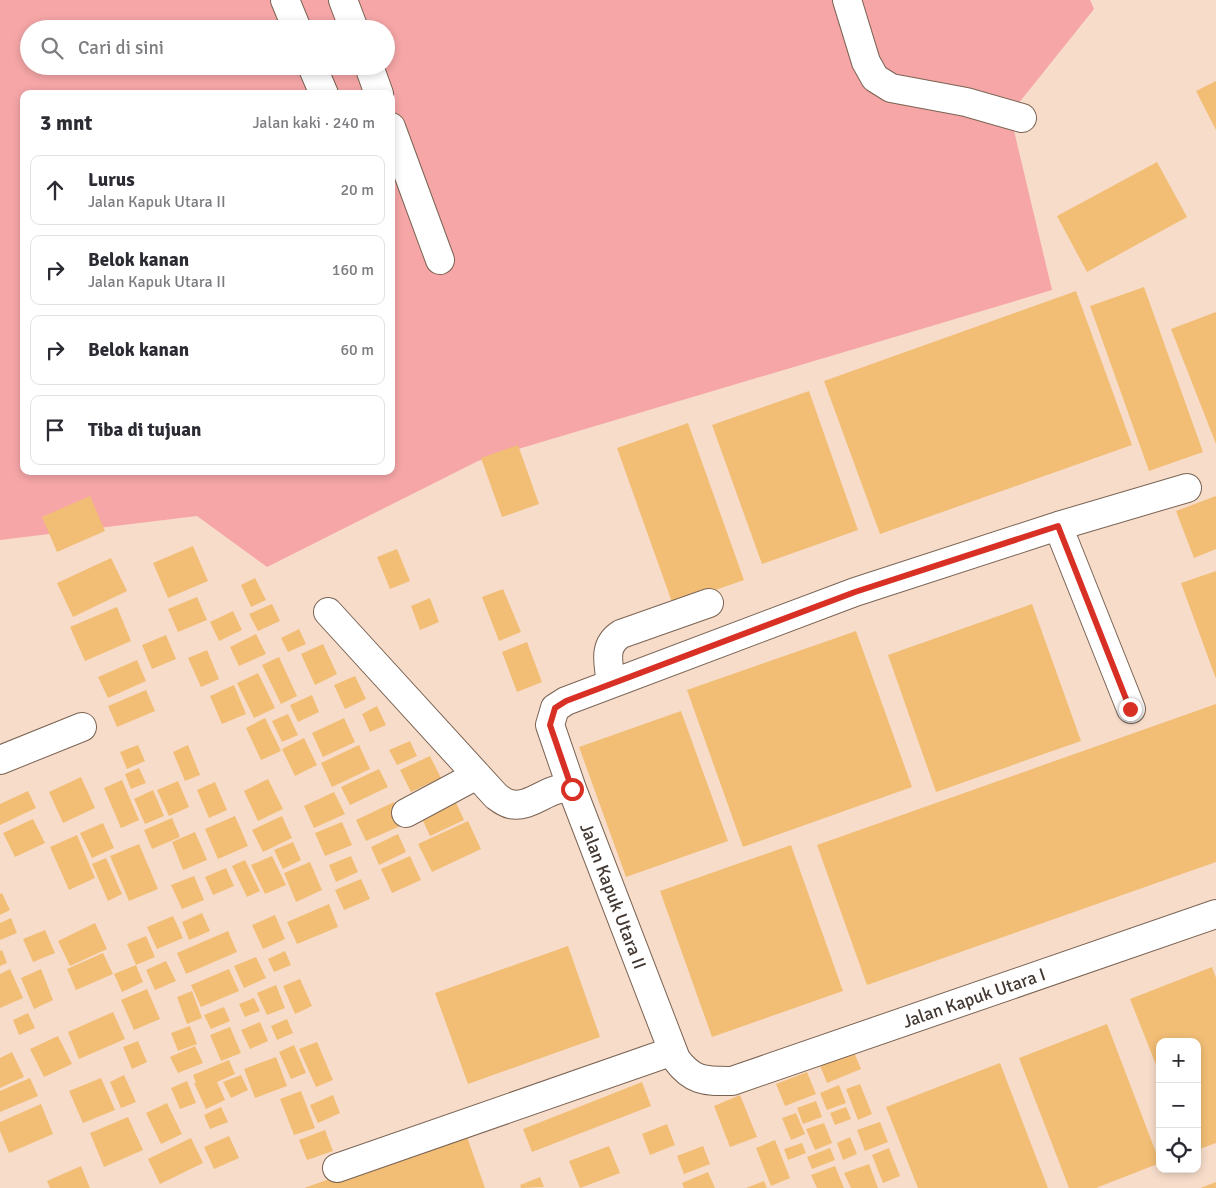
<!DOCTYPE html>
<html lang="id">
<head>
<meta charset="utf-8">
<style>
  :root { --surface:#fff; --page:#f2f2f3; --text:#2b2b33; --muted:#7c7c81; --line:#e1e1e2 }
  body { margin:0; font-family:Signika,sans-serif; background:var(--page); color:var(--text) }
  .controls { position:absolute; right:15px; bottom:15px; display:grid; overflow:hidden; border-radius:10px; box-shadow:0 2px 8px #0003 }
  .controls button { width:45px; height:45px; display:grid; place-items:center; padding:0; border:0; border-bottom:1px solid var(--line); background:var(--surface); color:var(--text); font:25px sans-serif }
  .stop { position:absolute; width:15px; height:15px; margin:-11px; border:4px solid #d93025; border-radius:50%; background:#fff }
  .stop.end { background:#d93025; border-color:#fff; box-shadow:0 1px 5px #0008 }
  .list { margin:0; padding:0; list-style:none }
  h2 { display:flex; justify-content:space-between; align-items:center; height:65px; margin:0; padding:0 20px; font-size:21px }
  h2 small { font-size:16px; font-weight:400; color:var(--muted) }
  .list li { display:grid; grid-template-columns:32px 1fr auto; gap:15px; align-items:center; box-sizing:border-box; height:70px; margin:0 10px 10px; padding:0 10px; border:1px solid var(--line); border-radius:10px }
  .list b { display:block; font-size:19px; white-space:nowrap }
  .list p { margin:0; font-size:16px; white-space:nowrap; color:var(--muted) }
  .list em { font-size:16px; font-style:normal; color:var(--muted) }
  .icon { flex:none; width:28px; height:28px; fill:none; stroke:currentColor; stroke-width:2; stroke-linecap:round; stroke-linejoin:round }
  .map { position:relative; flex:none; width:1216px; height:1188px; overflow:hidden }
  .search { position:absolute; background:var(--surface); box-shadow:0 2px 8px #0003; left:20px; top:20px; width:375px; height:55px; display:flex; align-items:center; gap:12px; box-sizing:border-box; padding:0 18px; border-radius:28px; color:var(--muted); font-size:19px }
  .panel { position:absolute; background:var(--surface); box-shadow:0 2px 8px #0003; left:20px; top:90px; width:375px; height:385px; border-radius:10px }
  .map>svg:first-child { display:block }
  .green { fill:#f6a6a7; fill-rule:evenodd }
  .building { fill:#f2be76 }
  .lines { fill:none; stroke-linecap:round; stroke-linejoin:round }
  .minor-casing { stroke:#7a6353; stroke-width:30 }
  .minor { stroke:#fff; stroke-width:28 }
  .route { stroke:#d93025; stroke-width:6 }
  .labels { text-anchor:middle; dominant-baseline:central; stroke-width:4.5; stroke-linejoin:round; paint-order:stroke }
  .street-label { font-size:18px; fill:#423831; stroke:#fff }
</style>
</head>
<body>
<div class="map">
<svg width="1216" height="1188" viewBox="0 0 1216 1188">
  <rect width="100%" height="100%" fill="#f7dcca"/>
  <path class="green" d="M0 0H1090L1094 9 1010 114 1052 290 478 461 267 567 197 516 0 540ZM29 29H386V66H29ZM24 94H391V471H24Z"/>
  <path class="building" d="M1216 81V130L1196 91Z
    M1157 162 1187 217 1087 272 1057 216Z
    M1144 287 1203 452 1149 471 1090 306Z
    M1076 291 1132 445 880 534 824 381Z
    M1216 312V444L1171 329Z
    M809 391 858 530 762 564 712 425Z
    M688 423 744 580 673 605 617 448Z
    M518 445 539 504 502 517 481 458Z
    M90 496 105 531 57 552 42 517Z
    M1216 496V549L1194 558 1176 511Z
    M193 546 208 581 168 598 153 563Z
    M397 549 410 581 390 589 377 557Z
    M111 558 127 591 73 617 57 583Z
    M1216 571V679L1181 583Z
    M255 578 266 600 251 607 241 585Z
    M503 589 521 632 499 641 482 597Z
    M197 597 207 620 178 632 168 609Z
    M430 598 439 622 420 630 411 606Z
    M272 604 280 621 258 631 249 614Z
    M1032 604 1081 741 936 792 888 655Z
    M117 607 131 641 85 661 70 627Z
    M233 611 242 630 219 641 210 622Z
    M299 629 306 644 288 652 281 638Z
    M856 631 912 787 743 847 687 690Z
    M256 634 266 654 239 666 230 647Z
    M166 635 176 659 152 669 142 645Z
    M527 642 542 682 517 692 502 652Z
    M323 644 337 674 315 685 301 654Z
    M207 650 219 679 201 687 188 658Z
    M279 657 297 696 281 704 262 665Z
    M137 660 146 681 108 698 98 677Z
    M258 673 275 708 254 718 237 683Z
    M355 676 366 699 345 709 334 685Z
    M234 685 246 714 222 724 210 696Z
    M146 690 155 711 117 727 108 706Z
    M312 695 319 712 298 722 290 705Z
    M1216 704V862L867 985 817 845Z
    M377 706 386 725 370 732 362 714Z
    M681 711 728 841 626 877 579 747Z
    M288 714 298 735 282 742 272 721Z
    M265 718 281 751 261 760 246 728Z
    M344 718 355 742 323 757 312 733Z
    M304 738 317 765 295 776 282 749Z
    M410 741 417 756 397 765 389 750Z
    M138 745 145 761 127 769 120 752Z
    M188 745 200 775 185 781 173 752Z
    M359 745 370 769 332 787 321 763Z
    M430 756 441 778 411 792 400 770Z
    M139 768 146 783 131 789 125 774Z
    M379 769 388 787 350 805 341 787Z
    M81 777 95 808 63 823 49 792Z
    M268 779 283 809 258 821 244 791Z
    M122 780 139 820 121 828 104 788Z
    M178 781 189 807 169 816 157 790Z
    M215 782 227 810 209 818 197 790Z
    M153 790 164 816 145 824 134 799Z
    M28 791 36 808 0 825V804Z
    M334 792 345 814 314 828 304 806Z
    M452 794 464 820 430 836 418 810Z
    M394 802 405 824 366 841 356 820Z
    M235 816 248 846 218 859 205 829Z
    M282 816 292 838 263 852 252 830Z
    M172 818 180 837 152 849 144 830Z
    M33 819 45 843 15 857 3 833Z
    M468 821 481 849 432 872 418 844Z
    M342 822 352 845 325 856 315 833Z
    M103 823 114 848 92 858 80 833Z
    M195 832 207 860 183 870 172 842Z
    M398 834 406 852 379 865 371 847Z
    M77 835 95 878 69 890 50 847Z
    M293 842 301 860 283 869 274 850Z
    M139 844 158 889 129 901 110 856Z
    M791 845 843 991 712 1037 660 891Z
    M272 856 286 885 265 894 251 865Z
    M351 856 358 872 336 882 329 865Z
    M410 856 421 880 392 893 381 869Z
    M106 858 122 894 108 901 92 864Z
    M245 860 260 891 247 897 232 866Z
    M310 862 322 890 296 902 284 873Z
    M226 868 234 886 213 895 205 877Z
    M194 876 204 900 182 909 171 885Z
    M361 879 370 899 344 910 335 890Z
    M2 893 10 910 0 915V894Z
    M329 904 338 927 297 944 287 922Z
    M202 913 210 931 189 940 182 922Z
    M275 915 285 939 263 949 252 925Z
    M173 916 183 938 157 949 147 927Z
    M11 918 17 933 0 940V923Z
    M95 923 107 949 70 966 58 941Z
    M45 930 55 953 33 962 23 939Z
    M228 931 237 952 186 974 177 953Z
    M146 936 155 957 136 965 127 944Z
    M568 946 600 1037 468 1084 435 993Z
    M2 950 7 963 0 966V951Z
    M285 951 291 965 274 972 268 959Z
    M103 953 113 974 76 990 67 969Z
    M256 957 266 978 244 988 234 966Z
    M166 961 176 981 155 990 146 970Z
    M136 965 143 982 122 992 114 974Z
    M1212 967 1216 978V1143L1197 1150V1042H1160V1075L1130 999Z
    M10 969 23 998 0 1008V974Z
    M41 969 53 1000 34 1009 21 978Z
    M229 969 239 991 201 1007 191 985Z
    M300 979 312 1006 295 1014 283 986Z
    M276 985 285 1008 267 1015 257 993Z
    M147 989 160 1019 134 1030 121 1000Z
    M192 991 202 1018 187 1024 177 997Z
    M254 998 260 1011 245 1017 239 1004Z
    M224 1007 230 1021 211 1029 204 1015Z
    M113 1012 125 1039 79 1059 68 1032Z
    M28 1013 35 1028 19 1035 13 1020Z
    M287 1019 293 1033 277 1040 271 1026Z
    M260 1022 268 1041 250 1049 241 1030Z
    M1107 1024 1160 1163 1096 1188H1069L1019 1058Z
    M190 1026 197 1044 178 1051 171 1033Z
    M230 1027 241 1053 221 1061 210 1035Z
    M58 1036 72 1064 44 1077 30 1049Z
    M138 1041 147 1062 132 1069 123 1047Z
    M317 1042 333 1080 316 1087 299 1049Z
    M294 1045 306 1073 291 1079 279 1052Z
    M195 1046 203 1063 178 1073 170 1057Z
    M853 1050 861 1069 827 1083 819 1063Z
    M12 1052 24 1077 0 1088V1058Z
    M276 1057 287 1086 255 1098 244 1069Z
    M229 1060 235 1074 217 1082 225 1100 206 1109 194 1083H196L193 1075Z
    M1000 1063 1048 1188H918L886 1107Z
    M807 1072 816 1094 785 1106 776 1084Z
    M124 1075 136 1102 121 1108 110 1082Z
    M241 1075 248 1090 231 1098 223 1082Z
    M30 1078 38 1096 0 1112V1091Z
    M101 1078 115 1110 83 1123 69 1091Z
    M187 1081 196 1103 180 1109 171 1088Z
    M642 1082 651 1106 532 1152 523 1129Z
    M860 1084 872 1114 858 1120 846 1089Z
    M839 1085 846 1103 827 1110 820 1093Z
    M301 1091 315 1128 294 1135 280 1099Z
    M333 1095 340 1113 318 1123 310 1105Z
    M740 1095 757 1137 730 1147 714 1106Z
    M816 1101 822 1117 803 1124 797 1108Z
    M167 1103 182 1134 161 1144 146 1113Z
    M41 1104 53 1134 9 1153 0 1131V1122Z
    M221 1107 228 1122 210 1129 204 1115Z
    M846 1107 851 1119 835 1125 830 1113Z
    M796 1113 805 1134 791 1140 782 1118Z
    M128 1117 143 1150 104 1167 90 1133Z
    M880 1122 888 1142 865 1151 857 1130Z
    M824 1123 832 1143 815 1150 806 1129Z
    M667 1124 675 1145 650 1155 642 1134Z
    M325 1130 333 1151 307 1160 299 1140Z
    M465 1131 485 1188H304Z
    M229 1136 239 1158 214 1169 204 1147Z
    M850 1137 857 1154 843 1160 837 1143Z
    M191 1138 203 1163 160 1184 148 1159Z
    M775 1140 790 1178 771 1186 756 1148Z
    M802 1143 806 1153 788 1160 784 1149Z
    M609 1146 620 1173 580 1188 569 1161Z
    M703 1146 710 1164 684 1174 677 1156Z
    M830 1148 835 1160 812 1169 807 1157Z
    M889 1148 900 1176 883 1183 872 1155Z
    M869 1164 878 1188H851L844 1173Z
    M81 1166 90 1188H50L47 1181Z
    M835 1166 844 1188H817L811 1175Z
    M708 1172 715 1188H684L682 1183Z
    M540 1177 544 1187 521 1188 520 1185Z
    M764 1181 767 1188H746Z
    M1216 1182V1188H1200Z"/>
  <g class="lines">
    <g class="minor-casing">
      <path id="minor" d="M285 0 297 29
        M343 0 354 29
        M847 0 866 62 875 78 891 88 966 102 1022 118
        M312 66 324 94
        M369 66 379 94
        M391 127 440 260
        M1187 488 1058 526 855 592 566 701 555 708 550 725 572 789 676 1059C693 1082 705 1081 732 1081L1216 914
        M1058 526 1131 709
        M328 612 496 796C500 799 505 803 510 804 532 809 550 784 572 789
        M611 684C609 664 602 646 621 634L709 603
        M0 760 82 727
        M406 813 477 775
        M337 1168 673 1051"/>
    </g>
    <use href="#minor" class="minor"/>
  </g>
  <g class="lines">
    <path class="route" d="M572 789 550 725 555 708 566 701 855 592 1058 526 1130 709"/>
  </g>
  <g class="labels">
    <g class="street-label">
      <text transform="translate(613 896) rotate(69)">Jalan Kapuk Utara II</text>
      <text transform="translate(974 998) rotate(-19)">Jalan Kapuk Utara I</text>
    </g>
  </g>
</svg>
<div class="controls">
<button>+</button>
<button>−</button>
<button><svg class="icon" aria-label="locate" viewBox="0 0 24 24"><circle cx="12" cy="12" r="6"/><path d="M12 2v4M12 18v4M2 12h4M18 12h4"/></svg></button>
</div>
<div class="stop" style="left:572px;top:789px"></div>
<div class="stop end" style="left:1130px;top:709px"></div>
<div class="search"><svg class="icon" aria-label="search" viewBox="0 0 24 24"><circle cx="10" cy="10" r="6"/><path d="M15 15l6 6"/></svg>Cari di sini</div>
<section class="panel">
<h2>3 mnt<small>Jalan kaki · 240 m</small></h2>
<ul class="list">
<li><svg class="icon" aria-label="ahead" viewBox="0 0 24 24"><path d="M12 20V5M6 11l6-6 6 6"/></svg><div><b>Lurus</b><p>Jalan Kapuk Utara II</p></div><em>20 m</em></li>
<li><svg class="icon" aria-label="right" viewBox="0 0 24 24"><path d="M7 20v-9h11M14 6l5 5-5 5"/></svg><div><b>Belok kanan</b><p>Jalan Kapuk Utara II</p></div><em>160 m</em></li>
<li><svg class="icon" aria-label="right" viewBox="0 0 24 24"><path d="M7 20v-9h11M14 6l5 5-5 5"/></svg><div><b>Belok kanan</b></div><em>60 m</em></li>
<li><svg class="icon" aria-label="arrive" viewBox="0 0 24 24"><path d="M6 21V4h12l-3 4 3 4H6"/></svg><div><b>Tiba di tujuan</b></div></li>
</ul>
</section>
</div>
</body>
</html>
